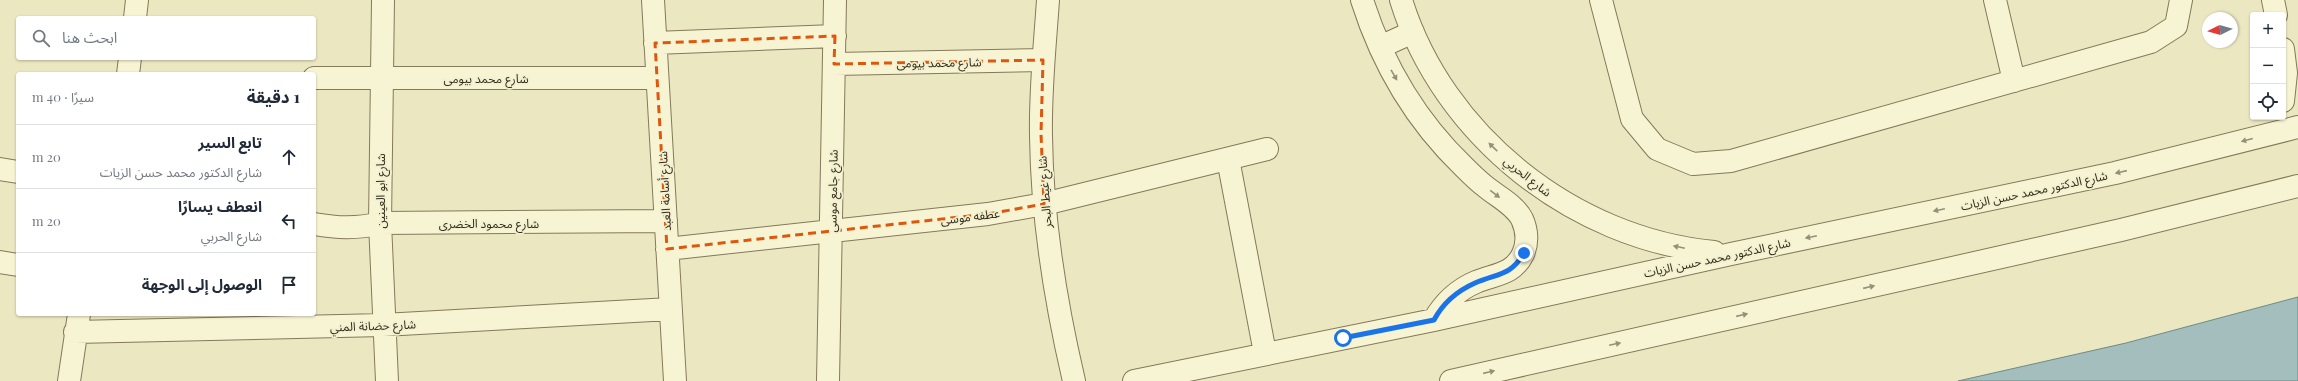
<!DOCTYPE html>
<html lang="ar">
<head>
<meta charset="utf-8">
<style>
  :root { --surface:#fff; --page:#f2f2f3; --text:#1f2937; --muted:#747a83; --line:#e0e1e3 }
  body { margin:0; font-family:"Playfair Display","Noto Sans Arabic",serif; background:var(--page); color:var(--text); direction:rtl }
  .controls { position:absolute; right:12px; top:12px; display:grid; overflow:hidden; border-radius:4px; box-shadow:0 1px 3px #0004 }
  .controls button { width:36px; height:36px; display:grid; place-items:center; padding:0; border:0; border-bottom:1px solid var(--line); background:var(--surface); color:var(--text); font:20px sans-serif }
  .compass { position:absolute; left:2202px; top:12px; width:36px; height:36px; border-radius:50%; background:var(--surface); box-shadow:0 1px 3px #0004; rotate:265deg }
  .stop { position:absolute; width:12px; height:12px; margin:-9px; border:3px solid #1a73e8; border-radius:50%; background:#fff }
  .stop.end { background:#1a73e8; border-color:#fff; box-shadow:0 1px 4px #0008 }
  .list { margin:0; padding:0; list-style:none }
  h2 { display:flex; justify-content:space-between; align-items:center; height:52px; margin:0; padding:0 16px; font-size:17px }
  h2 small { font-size:13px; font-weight:400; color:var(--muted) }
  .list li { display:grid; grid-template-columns:26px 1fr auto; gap:12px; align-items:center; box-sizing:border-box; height:64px; padding:0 16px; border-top:1px solid var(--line) }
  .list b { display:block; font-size:15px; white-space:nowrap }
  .list p { margin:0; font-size:13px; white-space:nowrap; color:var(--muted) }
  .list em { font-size:13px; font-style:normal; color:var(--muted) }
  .icon { flex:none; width:22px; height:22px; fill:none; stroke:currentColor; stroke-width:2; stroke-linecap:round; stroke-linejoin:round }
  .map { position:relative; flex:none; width:2298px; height:381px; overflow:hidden; direction:ltr }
  .search { position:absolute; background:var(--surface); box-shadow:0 1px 3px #0004; left:16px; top:16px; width:300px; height:44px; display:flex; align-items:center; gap:10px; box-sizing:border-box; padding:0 14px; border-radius:4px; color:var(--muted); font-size:15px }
  .panel { position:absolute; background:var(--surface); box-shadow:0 1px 3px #0004; left:16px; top:72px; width:300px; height:244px; border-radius:4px; direction:rtl }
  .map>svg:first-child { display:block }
  .water { fill:#a3bebc; stroke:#6b8b8a }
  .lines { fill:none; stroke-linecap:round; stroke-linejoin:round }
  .minor-casing { stroke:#84795a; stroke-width:24 }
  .minor { stroke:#f7f4d4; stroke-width:22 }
  .oneway { fill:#969078 }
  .route { stroke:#1a73e8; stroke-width:5 }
  .marked { fill:none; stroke:#df570d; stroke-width:3; stroke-dasharray:8 5; stroke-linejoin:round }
  .labels { text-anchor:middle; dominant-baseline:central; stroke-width:3.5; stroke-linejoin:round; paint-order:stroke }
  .street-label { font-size:12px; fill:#342d1d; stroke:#f3f0d0 }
</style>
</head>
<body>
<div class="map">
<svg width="2298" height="381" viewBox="0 0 2298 381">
  <rect width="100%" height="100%" fill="#ebe7c1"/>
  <path class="water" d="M2298 297V381H1958L2126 343Z"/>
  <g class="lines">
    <g class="minor-casing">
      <path id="minor" d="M383 0 380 223 387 381
        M653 0 675 381
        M1048 0C1045 45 1040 90 1041 136 1042 219 1055 300 1074 381
        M1362 0C1382 63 1416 121 1464 167 1471 174 1478 181 1486 187 1498 197 1515 205 1522 219 1527 230 1528 243 1523 254 1513 275 1495 274 1476 282 1457 290 1444 303 1434 320
        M1401 0C1443 136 1574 239 1714 252
        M1601 0 1632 119 1657 149 1693 164 1731 161 2151 42 2176 26 2181 0
        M1995 0 2014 81
        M2273 0 2276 15
        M135 18 137 0
        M655 43 835 36
        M1380 47 1413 32
        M2283 49 2286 73 2283 101
        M834 64 1043 60
        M128 74 130 58
        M314 78H657
        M1228 159 1265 353
        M0 169 18 172
        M314 224C337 228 357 229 380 223L666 221
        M667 249 988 214 1044 204 1267 149
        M0 262 18 265
        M75 332 383 325 670 309
        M69 381 79 314
        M828 381 835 0
        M1134 381 1434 320 1731 254 2115 173 2298 127
        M1451 381 2121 230 2298 186"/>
    </g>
    <use href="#minor" class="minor"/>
  </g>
  <defs><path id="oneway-solid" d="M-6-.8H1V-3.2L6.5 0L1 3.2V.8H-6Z"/></defs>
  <g class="oneway">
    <use href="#oneway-solid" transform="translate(1394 75) rotate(60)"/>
    <use href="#oneway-solid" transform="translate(2247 140) rotate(165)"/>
    <use href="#oneway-solid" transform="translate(1493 147) rotate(-136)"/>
    <use href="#oneway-solid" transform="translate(2121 172) rotate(167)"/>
    <use href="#oneway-solid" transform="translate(1495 194) rotate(37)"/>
    <use href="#oneway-solid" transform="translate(1939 210) rotate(168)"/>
    <use href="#oneway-solid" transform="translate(1811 237) rotate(168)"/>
    <use href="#oneway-solid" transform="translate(1679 247) rotate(-168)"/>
    <use href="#oneway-solid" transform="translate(1869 287) rotate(-13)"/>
    <use href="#oneway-solid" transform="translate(1742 315) rotate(-13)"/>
    <use href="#oneway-solid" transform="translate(1615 344) rotate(-12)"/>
    <use href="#oneway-solid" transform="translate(1489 372) rotate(-13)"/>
  </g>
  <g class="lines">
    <path class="route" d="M1343 338 1434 320C1443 303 1457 291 1475 283 1497 273 1510 277 1524 253"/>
  </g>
  <path class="marked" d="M835 36 834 64 1043 60 1041 134 1044 204 988 214 667 249 655 43Z"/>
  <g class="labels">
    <g class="street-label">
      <text transform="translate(939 62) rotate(-1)">شارع محمد بيومى</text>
      <text x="486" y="78">شارع محمد بيومى</text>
      <text transform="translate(1528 176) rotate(38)">شارع الحربي</text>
      <text transform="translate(2034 190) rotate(-12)">شارع الدكتور محمد حسن الزيات</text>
      <text transform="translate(380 191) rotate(-90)">شارع ابو العينين</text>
      <text transform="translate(664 191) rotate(-93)">شارع أسامة العبد</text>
      <text transform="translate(832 191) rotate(-89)">شارع جامع موسى</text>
      <text transform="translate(1044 192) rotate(-94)">شارع غيط البحر</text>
      <text transform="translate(970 216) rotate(-7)">عطفه موسى</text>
      <text x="489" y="223">شارع محمود الخضرى</text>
      <text transform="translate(1717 257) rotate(-12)">شارع الدكتور محمد حسن الزيات</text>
      <text transform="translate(373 325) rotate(-2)">شارع حضانة المني</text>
    </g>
  </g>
</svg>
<div class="controls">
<button>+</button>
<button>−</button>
<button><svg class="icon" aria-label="locate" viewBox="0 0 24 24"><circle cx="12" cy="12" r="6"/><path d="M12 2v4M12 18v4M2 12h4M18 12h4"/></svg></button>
</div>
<svg class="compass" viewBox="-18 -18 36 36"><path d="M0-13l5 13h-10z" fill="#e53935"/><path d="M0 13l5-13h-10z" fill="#747a83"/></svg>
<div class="stop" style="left:1343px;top:338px"></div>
<div class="stop end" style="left:1524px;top:253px"></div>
<div class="search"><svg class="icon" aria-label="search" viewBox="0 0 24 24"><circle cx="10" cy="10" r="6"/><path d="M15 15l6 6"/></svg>ابحث هنا</div>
<section class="panel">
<h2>1 دقيقة<small>سيرًا · 40 m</small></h2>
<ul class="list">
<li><svg class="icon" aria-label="ahead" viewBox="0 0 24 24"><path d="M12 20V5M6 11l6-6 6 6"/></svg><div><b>تابع السير</b><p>شارع الدكتور محمد حسن الزيات</p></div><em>20 m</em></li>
<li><svg class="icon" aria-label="left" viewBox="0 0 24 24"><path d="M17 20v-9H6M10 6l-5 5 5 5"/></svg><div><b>انعطف يسارًا</b><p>شارع الحربي</p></div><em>20 m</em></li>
<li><svg class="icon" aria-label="arrive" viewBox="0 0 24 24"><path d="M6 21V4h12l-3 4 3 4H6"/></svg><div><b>الوصول إلى الوجهة</b></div></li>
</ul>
</section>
</div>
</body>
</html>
